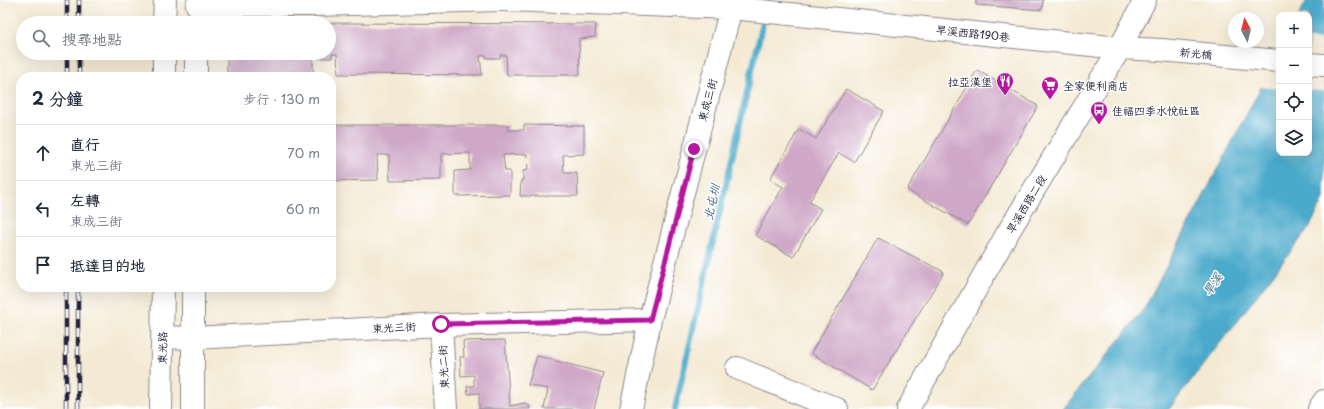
<!DOCTYPE html>
<html lang="zh-TW">
<head>
<meta charset="utf-8">
<style>
  :root { --surface:#fff; --page:#f2f2f3; --text:#1f2937; --muted:#747a83; --line:#e0e1e3 }
  body { margin:0; font-family:"Playpen Sans","LXGW WenKai TC",sans-serif; background:var(--page); color:var(--text) }
  .controls { position:absolute; right:12px; top:12px; display:grid; overflow:hidden; border-radius:8px; box-shadow:0 4px 16px #0002 }
  .controls button { width:36px; height:36px; display:grid; place-items:center; padding:0; border:0; border-bottom:1px solid var(--line); background:var(--surface); color:var(--text); font:20px sans-serif }
  .compass { position:absolute; left:1228px; top:12px; width:36px; height:36px; border-radius:50%; background:var(--surface); box-shadow:0 4px 16px #0002; rotate:353deg }
  .stop { position:absolute; width:12px; height:12px; margin:-9px; border:3px solid #b5179e; border-radius:50%; background:#fff }
  .stop.end { background:#b5179e; border-color:#fff; box-shadow:0 1px 4px #0008 }
  .list { margin:0; padding:0; list-style:none }
  h2 { display:flex; justify-content:space-between; align-items:center; height:52px; margin:0; padding:0 16px; font-size:17px }
  h2 small { font-size:13px; font-weight:400; color:var(--muted) }
  .list li { display:grid; grid-template-columns:26px 1fr auto; gap:12px; align-items:center; box-sizing:border-box; height:56px; padding:0 16px; border-top:1px solid var(--line) }
  .list b { display:block; font-size:15px; white-space:nowrap }
  .list p { margin:0; font-size:13px; white-space:nowrap; color:var(--muted) }
  .list em { font-size:13px; font-style:normal; color:var(--muted) }
  .icon { flex:none; width:22px; height:22px; fill:none; stroke:currentColor; stroke-width:2; stroke-linecap:round; stroke-linejoin:round }
  .map { position:relative; flex:none; width:1324px; height:409px; overflow:hidden }
  .search { position:absolute; background:var(--surface); box-shadow:0 4px 16px #0002; left:16px; top:16px; width:320px; height:44px; display:flex; align-items:center; gap:10px; box-sizing:border-box; padding:0 14px; border-radius:22px; color:var(--muted); font-size:15px }
  .panel { position:absolute; background:var(--surface); box-shadow:0 4px 16px #0002; left:16px; top:72px; width:320px; height:220px; border-radius:16px }
  .map>svg:first-child { display:block }
  .water { fill:#4caacb; stroke:#376683 }
  .pier { fill:#f4ead4 }
  .lines { fill:none; stroke-linecap:round; stroke-linejoin:round }
  .stream { stroke:#4caacb; stroke-width:6 }
  .building { fill:#cfa8c8 }
  .minor-casing { stroke:#8b8688; stroke-width:24 }
  .minor { stroke:#fff; stroke-width:22 }
  .rail-casing { stroke:#22223b; stroke-width:4.5 }
  .rail { stroke:#fff; stroke-width:3; stroke-dasharray:9; stroke-linecap:butt }
  .route { stroke:#b5179e; stroke-width:5 }
  .labels { text-anchor:middle; dominant-baseline:central; stroke-width:3; stroke-linejoin:round; paint-order:stroke }
  .street-label { font-size:11px; fill:#22223b; stroke:#fff }
  .poi-label { font-size:11px; fill:#22223b; stroke:#fff; text-anchor:start }
  .water-label { font-size:12px; font-style:italic; fill:#355f7c; stroke:#fff }
</style>
</head>
<body>
<div class="map">
<svg width="1324" height="409" viewBox="0 0 1324 409">
  <rect width="100%" height="100%" fill="#fff"/>
  <filter id="ink" filterUnits="userSpaceOnUse"><feTurbulence type="fractalNoise" baseFrequency=".025" numOctaves="2"/><feDisplacementMap in="SourceGraphic" scale="8" xChannelSelector="R" yChannelSelector="G"/><feConvolveMatrix kernelMatrix="1 2 1 2 8 2 1 2 1" color-interpolation-filters="sRGB"/></filter>
  <filter id="wash" filterUnits="userSpaceOnUse"><feTurbulence type="fractalNoise" baseFrequency=".012" numOctaves="4" result="noise"/><feDisplacementMap in="SourceGraphic" scale="16" xChannelSelector="R" yChannelSelector="G"/><feGaussianBlur stdDeviation="0.9" result="paint"/><feColorMatrix in="noise" values="0 0 0 0 0 0 0 0 0 0 0 0 0 0 0 0 0 1.4 0 .05"/><feComposite in="paint" operator="in"/></filter>
  <g filter="url(#wash)">
    <rect width="100%" height="100%" fill="#f4ead4"/>
    <path class="water" d="M1307 0H1324V199L1309 228 1169 409H1063L1144 309 1279 53V153H1309V15H1299Z"/>
    <path class="pier" d="M1309 39 1324 40V91L1309 90Z
      M1279 51V89L1259 87 1277 52Z"/>
    <g class="lines">
      <path class="stream" d="M675 409 768 0"/>
    </g>
    <g id="blocks">
      <path class="building" d="M976 0H1043L1042 10 976 5Z
        M329 23 596 24 595 37 579 39 580 75H507L506 55H500V58H487L486 55 480 56 482 75 338 74 337 54H332V58H318L317 53H329Z
        M227 53H313V77H227Z
        M977 70 1038 106 968 225 907 190Z
        M846 89 884 111 854 162 839 153 809 202 821 209 793 257 755 235 783 187 770 179 799 129 816 139Z
        M331 125H508V130H524V125L584 126V154L563 155 564 173H577L578 196H520L521 180H523V171L528 170 527 154 503 155 505 171H510V195L455 196V171L470 170V153L441 154V180L390 181 389 155H377L378 180 331 181Z
        M878 238 944 272 872 390 811 353Z
        M505 340 510 406 525 403 529 406 530 409H479V393L468 394 467 386H474V375L461 376 460 357H464L463 341Z
        M537 356 603 373 594 409H544L548 389 528 385Z"/>
    </g>
  </g>
  <g filter="url(#ink)">
    <use href="#blocks" fill-opacity="0" stroke="#8b8688" stroke-width="1"/>
    <g class="lines">
      <g class="minor-casing">
        <path id="minor" d="M502 0 731 8 1120 48 1161 50 1279 61
          M197 5H315L500 0
          M164 23 165 0
          M1309 64 1324 65
          M164 77V53
          M196 77V53
          M441 325 446 409
          M163 337 193 338 441 325 650 320
          M737 368 837 409
          M161 409 163 287
          M193 409V287
          M631 409 650 320 731 8V0
          M908 409 1007 234 1120 48 1145 0
          M1319 409 1324 401"/>
      </g>
      <use href="#minor" class="minor"/>
      <g class="rail-casing">
        <path id="rail" d="M67 23V0
          M79 23V0
          M67 77V53
          M79 77V53
          M66 409V287
          M78 409V287"/>
      </g>
      <use href="#rail" class="rail"/>
    </g>
  </g>
  <g class="lines" filter="url(#ink)">
    <path class="route" d="M441 324 650 320 694 149"/>
  </g>
  <defs>
    <g id="restaurant-pin" transform="scale(0.9)"><path d="M0 17L-7.5 6A9.5 9.5 0 1 1 7.5 6Z" fill="#b5179e" stroke="#fff"/><path d="M-5-6h1v4h1v-4h1v4h1v-4h1v5L-1.5 .5V6h-2V.5L-5-1ZM5-6V6H3V1.5H1.5Q1.5-4 5-6Z" fill="#fff"/></g>
    <g id="supermarket-pin" transform="scale(0.9)"><path d="M0 17L-7.5 6A9.5 9.5 0 1 1 7.5 6Z" fill="#b5179e" stroke="#fff"/><path d="M-6-5.5h2.5l.6 2H6L4.5 2H-2.5L-4.4-4H-6ZM-1.5 3.2a1.3 1.3 0 1 0 .1 0ZM3 3.2a1.3 1.3 0 1 0 .1 0Z" fill="#fff"/></g>
    <g id="bus-pin" transform="scale(0.9)"><path d="M0 17L-7.5 6A9.5 9.5 0 1 1 7.5 6Z" fill="#b5179e" stroke="#fff"/><path d="M-5-6H5V4H4V6H2V4H-2V6H-4V4H-5ZM-3.5-4V0h7V-4ZM-3.5 1.2v1.5H-2V1.2ZM2 1.2v1.5H3.5V1.2Z" fill="#fff"/></g>
  </defs>
  <g fill-rule="evenodd">
    <use href="#restaurant-pin" x="1005" y="81"/>
    <use href="#supermarket-pin" x="1050" y="85"/>
    <use href="#bus-pin" x="1099" y="110"/>
  </g>
  <g class="labels">
    <g class="street-label">
      <text transform="translate(973 33) rotate(6)">旱溪西路190巷</text>
      <text transform="translate(1196 53) rotate(5)">新光橋</text>
      <text transform="translate(707 100) rotate(-75)">東成三街</text>
      <text transform="translate(1026 204) rotate(-59)">旱溪西路二段</text>
      <text transform="translate(394 327) rotate(-3)">東光三街</text>
      <text transform="translate(162 348) rotate(-89)">東光路</text>
      <text transform="translate(443 367) rotate(-93)">東光二街</text>
    </g>
    <g class="poi-label">
      <text x="992" y="81" text-anchor="end">拉亞漢堡</text>
      <text x="1063" y="85">全家便利商店</text>
      <text x="1112" y="110">佳福四季水悅社區</text>
    </g>
    <g class="water-label">
      <text transform="translate(711 202) rotate(-77)">北屯圳</text>
      <text transform="translate(1212 284) rotate(-57)">旱溪</text>
    </g>
  </g>
</svg>
<div class="controls">
<button>+</button>
<button>−</button>
<button><svg class="icon" aria-label="locate" viewBox="0 0 24 24"><circle cx="12" cy="12" r="6"/><path d="M12 2v4M12 18v4M2 12h4M18 12h4"/></svg></button>
<button><svg class="icon" aria-label="layers" viewBox="0 0 24 24"><path d="M12 4l9 5-9 5-9-5zM3 14l9 5 9-5"/></svg></button>
</div>
<svg class="compass" viewBox="-18 -18 36 36"><path d="M0-13l5 13h-10z" fill="#e53935"/><path d="M0 13l5-13h-10z" fill="#747a83"/></svg>
<div class="stop" style="left:441px;top:324px"></div>
<div class="stop end" style="left:694px;top:149px"></div>
<div class="search"><svg class="icon" aria-label="search" viewBox="0 0 24 24"><circle cx="10" cy="10" r="6"/><path d="M15 15l6 6"/></svg>搜尋地點</div>
<section class="panel">
<h2>2 分鐘<small>步行 · 130 m</small></h2>
<ul class="list">
<li><svg class="icon" aria-label="ahead" viewBox="0 0 24 24"><path d="M12 20V5M6 11l6-6 6 6"/></svg><div><b>直行</b><p>東光三街</p></div><em>70 m</em></li>
<li><svg class="icon" aria-label="left" viewBox="0 0 24 24"><path d="M17 20v-9H6M10 6l-5 5 5 5"/></svg><div><b>左轉</b><p>東成三街</p></div><em>60 m</em></li>
<li><svg class="icon" aria-label="arrive" viewBox="0 0 24 24"><path d="M6 21V4h12l-3 4 3 4H6"/></svg><div><b>抵達目的地</b></div></li>
</ul>
</section>
</div>
</body>
</html>
